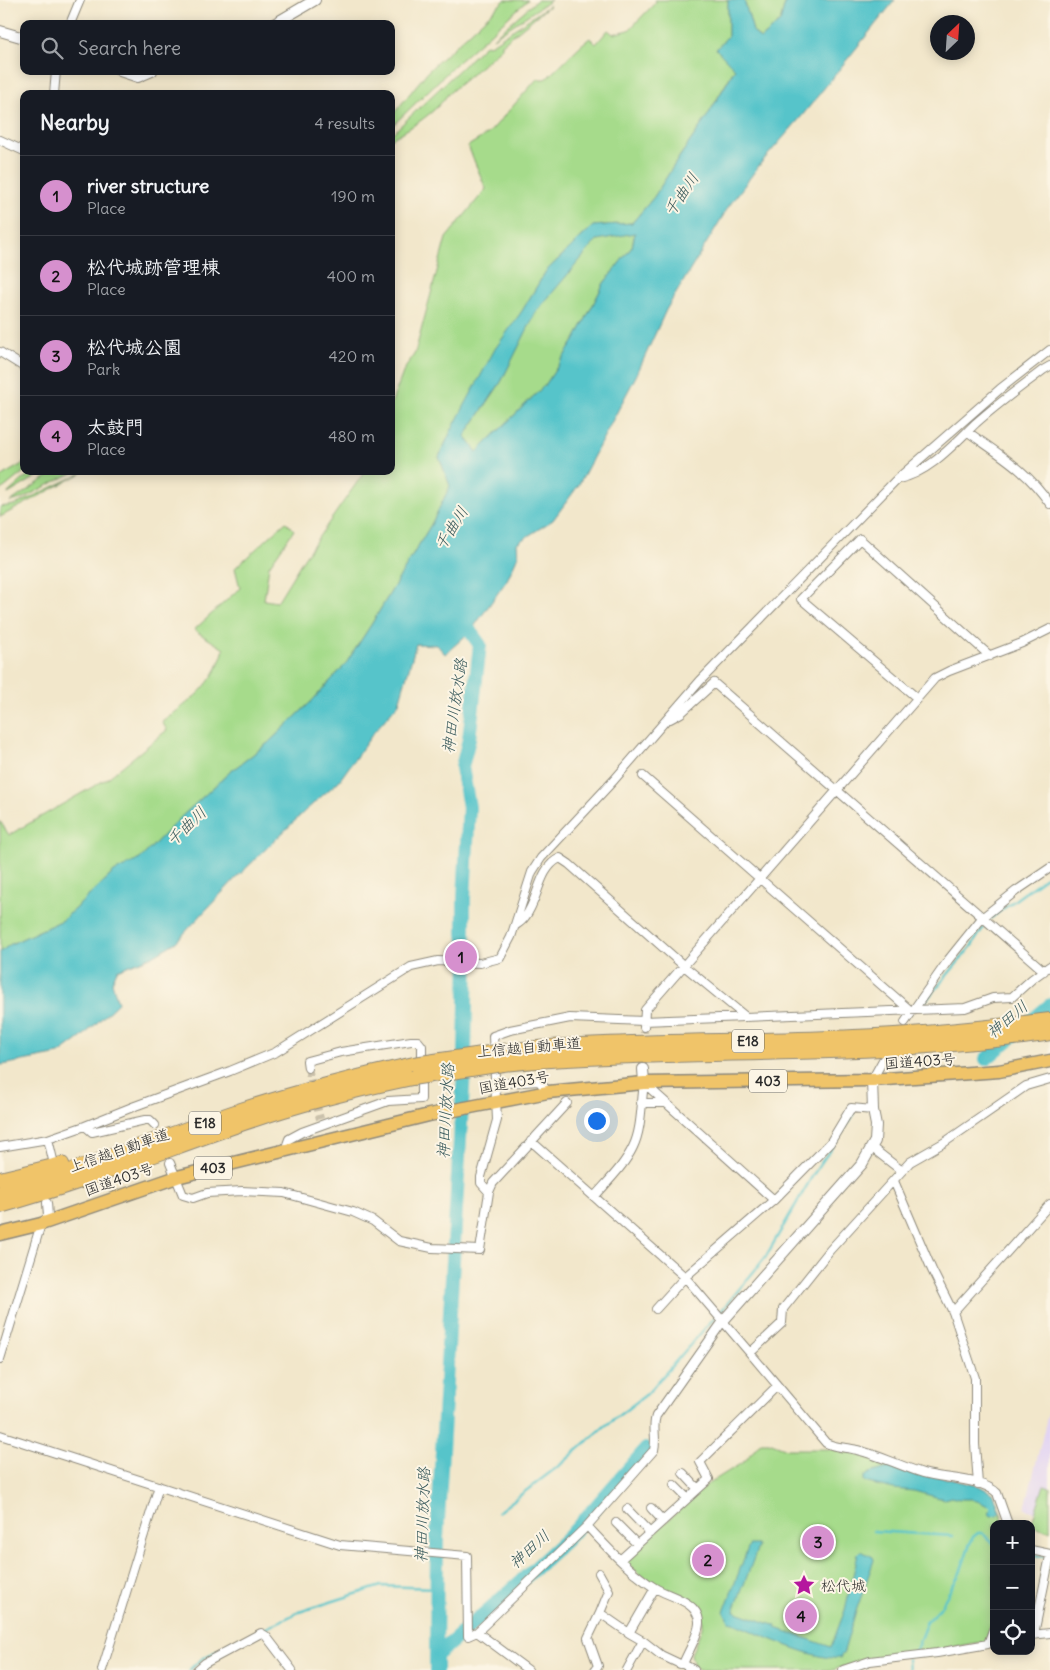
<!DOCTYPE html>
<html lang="en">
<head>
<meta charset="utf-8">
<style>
  :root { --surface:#171b24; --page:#242831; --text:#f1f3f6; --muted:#9ea1a6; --line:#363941; --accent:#d690ce }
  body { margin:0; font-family:Delius,"Klee One",sans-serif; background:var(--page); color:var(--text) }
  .controls { position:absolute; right:15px; bottom:15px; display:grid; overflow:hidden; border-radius:10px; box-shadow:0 2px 12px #0003 }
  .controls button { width:45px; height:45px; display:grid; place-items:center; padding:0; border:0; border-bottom:1px solid var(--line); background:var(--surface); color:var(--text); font:25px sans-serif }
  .compass { position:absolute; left:930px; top:15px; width:45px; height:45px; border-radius:50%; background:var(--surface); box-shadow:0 2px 12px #0003; rotate:25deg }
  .you { position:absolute; left:596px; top:1120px; width:18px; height:18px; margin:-12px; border:4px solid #fff; border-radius:50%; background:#1a73e8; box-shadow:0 0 0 8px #1a73e833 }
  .badge { display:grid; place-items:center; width:32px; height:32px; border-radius:50%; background:var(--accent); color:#111; font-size:16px; font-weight:700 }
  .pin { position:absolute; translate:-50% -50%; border:2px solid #fff; box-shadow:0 1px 5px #0006 }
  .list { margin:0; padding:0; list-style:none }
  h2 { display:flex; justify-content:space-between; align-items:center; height:65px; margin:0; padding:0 20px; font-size:21px }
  h2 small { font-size:16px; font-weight:400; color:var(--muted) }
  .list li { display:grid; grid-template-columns:32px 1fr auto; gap:15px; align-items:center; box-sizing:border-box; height:80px; padding:0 20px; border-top:1px solid var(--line) }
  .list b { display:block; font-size:19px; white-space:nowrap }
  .list p { margin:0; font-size:16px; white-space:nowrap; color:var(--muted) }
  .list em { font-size:16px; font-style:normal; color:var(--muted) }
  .icon { flex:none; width:28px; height:28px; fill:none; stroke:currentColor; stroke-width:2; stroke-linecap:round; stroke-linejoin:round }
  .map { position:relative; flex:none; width:1050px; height:1670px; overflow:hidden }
  .search { position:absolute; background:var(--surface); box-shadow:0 2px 12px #0003; left:20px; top:20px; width:375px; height:55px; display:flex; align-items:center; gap:12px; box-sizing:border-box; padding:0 18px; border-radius:10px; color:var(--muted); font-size:19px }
  .panel { position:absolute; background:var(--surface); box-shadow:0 2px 12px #0003; left:20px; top:90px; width:375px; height:385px; border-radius:10px }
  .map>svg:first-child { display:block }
  .built { fill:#e2d4f3 }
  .green { fill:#a6db8b; stroke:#68835b }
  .water { fill:#56c4ca; stroke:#40787a; fill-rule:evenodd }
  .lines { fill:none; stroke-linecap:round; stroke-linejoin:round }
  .stream { stroke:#56c4ca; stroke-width:2.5 }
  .river { stroke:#56c4ca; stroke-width:14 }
  .minor-tunnel { stroke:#cac1ab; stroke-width:8; stroke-dasharray:8 4; stroke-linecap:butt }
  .minor-casing { stroke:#8e897b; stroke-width:10 }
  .tertiary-casing { stroke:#8e897b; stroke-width:12 }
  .trunk-casing { stroke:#8e897b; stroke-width:15 }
  .motorway-casing { stroke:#8e897b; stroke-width:16 }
  .minor { stroke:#fff; stroke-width:8 }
  .tertiary { stroke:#fff; stroke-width:10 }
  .trunk { stroke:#f0c469; stroke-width:12 }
  .motorway { stroke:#f0c469; stroke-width:14 }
  .motorway-bridge-casing { stroke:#8e897b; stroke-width:16; stroke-linecap:butt }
  .motorway-bridge { stroke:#f0c469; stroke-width:14 }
  .labels { text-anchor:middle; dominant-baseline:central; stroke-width:4; stroke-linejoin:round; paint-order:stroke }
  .shield { fill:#fcf5e5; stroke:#6a6863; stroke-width:1 }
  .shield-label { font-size:14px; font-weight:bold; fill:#2b2b2b }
  .street-label { font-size:15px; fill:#2b2b2b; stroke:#fcf5e5 }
  .poi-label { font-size:15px; fill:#2b2b2b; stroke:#fcf5e5; text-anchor:start }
  .water-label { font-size:16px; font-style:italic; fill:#38595b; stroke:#fcf5e5 }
</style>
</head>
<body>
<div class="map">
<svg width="1050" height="1670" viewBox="0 0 1050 1670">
  <rect width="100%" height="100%" fill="#fcf5e5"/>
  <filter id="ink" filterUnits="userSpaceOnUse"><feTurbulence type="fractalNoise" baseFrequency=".02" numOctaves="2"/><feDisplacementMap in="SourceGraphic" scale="10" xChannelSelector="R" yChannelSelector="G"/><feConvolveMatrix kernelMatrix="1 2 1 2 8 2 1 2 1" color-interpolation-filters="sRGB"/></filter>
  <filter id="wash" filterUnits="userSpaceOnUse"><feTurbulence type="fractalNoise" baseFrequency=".0096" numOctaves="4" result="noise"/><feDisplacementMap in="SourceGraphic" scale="20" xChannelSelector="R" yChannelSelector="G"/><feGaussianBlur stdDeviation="1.12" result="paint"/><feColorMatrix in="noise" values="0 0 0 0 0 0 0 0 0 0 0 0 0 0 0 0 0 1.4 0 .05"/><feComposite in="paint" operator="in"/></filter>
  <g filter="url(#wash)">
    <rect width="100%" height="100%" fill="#f2e7cb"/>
    <path class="built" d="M1050 1405V1516L1025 1509Z"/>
    <path class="green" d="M505 0H528L459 61 391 127V117L428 71Z
      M537 0H551L493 38Z
      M655 0H728V36L717 49 735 68 705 120 680 156 654 197 632 223 593 226 546 271 451 431 439 457 451 486 432 523 371 625 345 665 312 701 268 743 230 772 181 817 140 859 114 872 63 920 11 944 0 952V821L9 835 108 778 167 730 162 722C191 700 214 686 224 649L194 630 240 588 235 568 286 522 294 530 269 566 264 600 277 602 304 558 365 471H391V404L404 370 415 353 446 238 486 189 468 146 489 133 537 79H546L580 46 590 38 596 44 608 30 613 34 629 30 656 2Z
      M744 0H786L780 22 760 39 753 31Z
      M550 5 502 44V48L448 94C437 112 409 129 391 139V134L395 131 484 46 492 44Z
      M635 232 632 247 604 283 576 338 546 384 477 452 465 436 501 382 535 312 597 240Z
      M24 463 25 471 0 491V477Z
      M33 471H46L8 494V493Z
      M56 471H76L21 499 10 502Z
      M82 473 0 517V507L15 505Z
      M761 1442H769L787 1449H831L857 1453 993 1493 1005 1524H994V1621L987 1641 844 1666 833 1670H701L694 1667 691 1654 702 1628 703 1622 700 1611 694 1605 652 1583 623 1561 708 1484 745 1461Z
      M1044 1485 1050 1487V1531L1031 1525Z"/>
    <path class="water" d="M728 0H744L753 31 760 39 780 22 786 0H895L801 117 761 163 729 206 666 310 636 376 578 486 553 520 517 543 518 556 507 580 471 631 445 654 437 645 416 644 399 703 374 732 339 781 306 810 234 880 176 942 153 956 117 970 112 982 118 1003 82 1037 59 1054 2 1065 0 1064V952L11 944 63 920 114 872 140 859 181 817 230 772 268 743 312 701 345 665 371 625 432 523 450 486 439 457 451 431 495 349 522 311 546 271 593 226 632 223 654 197 680 156 705 120 735 69 716 49 728 36ZM635 233 632 247 604 283 576 338 546 384 477 452 465 436 501 382 536 312 597 240Z
      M895 1466 979 1486 994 1494 1000 1513 998 1515 991 1516 989 1514 991 1508 989 1506 972 1499H959L951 1497 944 1499 914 1491 894 1489 868 1483 864 1481V1477L870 1473Z
      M749 1545H757L758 1547 734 1611 776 1626V1628L831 1647 845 1610 858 1554 861 1551 873 1557 874 1560 855 1614 844 1651 840 1658C816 1661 754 1632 729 1621L724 1612Z"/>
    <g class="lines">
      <path class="stream" d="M991 918 1050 874
        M922 1005 971 947 983 928
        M721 1311 765 1258 813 1175 854 1114
        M498 1512 564 1462 605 1426 647 1394 714 1318
        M873 1531 953 1536
        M437 1538 443 1534
        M1035 1555 1049 1558
        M260 1631 299 1612 381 1586 436 1588
        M910 1654 916 1650 927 1621 940 1608 960 1573 969 1546 973 1537 978 1533H982L994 1544
        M908 1659 909 1670
        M189 1670 203 1658 239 1641"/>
      <path class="river" d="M986 1059 1050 1005
        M437 1655 519 1583 568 1538 646 1449
        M436 1670 437 1538 465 1053 467 955 464 933V898L469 807 462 767 469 739 480 645 460 617"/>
    </g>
  </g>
  <g filter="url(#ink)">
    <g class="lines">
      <path class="minor-tunnel" d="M308 1068 320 1119
        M643 1069 644 1027"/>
      <g class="minor-casing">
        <path id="minor" d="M70 24 80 0
          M54 94 56 71
          M0 140 24 151
          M0 352 24 367
          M968 432C1000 455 1027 470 1050 504
          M898 479C929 473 954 444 976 423 997 404 1021 387 1043 370L1050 366
          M917 698 801 599 860 539 990 656
          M670 719 681 713 714 683 1044 971
          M643 776 911 1011
          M516 925C519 923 523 920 525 917 539 900 538 868 560 858L569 864 684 966 746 1017
          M905 1022 949 959 982 918 1016 891 1050 868
          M644 1027 645 1010 935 678 949 671 1022 643 1050 629
          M308 1068 307 1061 341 1052 411 1041H418L422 1046V1064
          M872 1080 883 1060
          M644 1083 774 1200
          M495 1086 507 1083 539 1081 548 1092
          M641 1103H666
          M85 1126 92 1132 145 1120H150L155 1125
          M48 1139 53 1160
          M531 1141 685 1277 750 1353
          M0 1147 48 1139 85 1126 135 1106 230 1071 276 1052 411 967 438 961 480 963 500 958 511 937 532 872 541 858 614 780 700 681 896 480 1000 389 1050 350
          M871 1147 902 1171
          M285 1150 289 1139 302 1132 388 1101 421 1099V1076
          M170 1163 183 1195 193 1198 207 1193 242 1191 284 1193 353 1212 373 1221 399 1241 432 1248 480 1250 489 1192 493 1183 567 1103
          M894 1181 932 1270 953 1312 975 1378V1444L978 1484
          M489 1192 481 1183V1177L497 1120 493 1036 510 1030 570 1018 644 1021 965 1008 993 998 1012 997 1032 979 1050 966
          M595 1196C608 1181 624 1166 633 1147 642 1129 641 1103 644 1083
          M656 1309 685 1277 774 1200 830 1143 851 1108 873 1110
          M953 1312 1050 1204
          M0 1359 41 1224 48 1216 47 1203
          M0 1435 340 1545 467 1556 468 1636 477 1632 528 1670
          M683 1473 698 1489
          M674 1485 687 1498
          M651 1508 663 1521
          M627 1509 650 1533
          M616 1523 637 1544
          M1008 1524 997 1493C982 1478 943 1479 923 1473 900 1466 879 1455 857 1450 846 1447 836 1448 826 1443L750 1353 782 1323 783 1309 830 1250 910 1162 945 1142 1026 1086 1050 1079
          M587 1526C608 1548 629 1572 655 1588 670 1597 697 1601 699 1621 700 1632 687 1654 683 1664L694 1670
          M1031 1550 1050 1554
          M620 1560 709 1479 700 1462 777 1386
          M599 1573 609 1591 600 1613
          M477 1632 587 1526 654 1450C657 1438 652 1427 656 1416L723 1321
          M1034 1634 1050 1556
          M1031 1635 1050 1633
          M643 1641 661 1655 680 1664H683
          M102 1670 159 1486
          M197 1670 205 1663 261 1633 266 1636 292 1670
          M595 1670 598 1666 588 1638 600 1613 629 1633
          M627 1670 643 1641 629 1633 655 1588
          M843 1670 870 1661 937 1653 988 1644 994 1627"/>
      </g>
      <g class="tertiary-casing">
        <path id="tertiary" d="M274 24 315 0
          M0 31 24 38
          M120 71 138 77 152 71
          M643 1069 644 1083
          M723 1321 862 1164 875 1141 876 1125 873 1110 872 1080"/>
      </g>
      <g class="trunk-casing">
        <path id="trunk" d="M0 1234 41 1224 177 1177 429 1115 548 1092 644 1083 872 1080 999 1071 1050 1061"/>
      </g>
      <g class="motorway-casing">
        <path id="motorway" d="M503 1051C619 1039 737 1043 854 1037 920 1035 985 1028 1050 1020
          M503 1064C648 1050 795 1057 941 1045 977 1042 1014 1039 1050 1033
          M0 1179 62 1164
          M0 1193C81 1170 158 1138 238 1111 296 1092 354 1077 414 1064
          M0 1206C83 1183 163 1151 244 1123 299 1104 355 1090 412 1078"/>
      </g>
      <use href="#minor" class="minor"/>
      <use href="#tertiary" class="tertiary"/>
      <use href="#trunk" class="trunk"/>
      <use href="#motorway" class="motorway"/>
      <g class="motorway-bridge-casing">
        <path id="motorway-bridge" d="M414 1064 503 1051
          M412 1078 503 1064"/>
      </g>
      <use href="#motorway-bridge" class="motorway-bridge"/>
    </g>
  </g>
  <defs>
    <g id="sight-bare" transform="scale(1.725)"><path d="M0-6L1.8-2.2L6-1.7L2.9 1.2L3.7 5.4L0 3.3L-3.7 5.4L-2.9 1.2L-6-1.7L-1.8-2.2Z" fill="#b5179e" stroke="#fcf5e5" stroke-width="2.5" paint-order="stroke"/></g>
  </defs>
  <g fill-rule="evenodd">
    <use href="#sight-bare" x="804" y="1585"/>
  </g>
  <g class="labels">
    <g class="shield">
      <rect x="732" y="1029.5" width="32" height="23" rx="4"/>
      <rect x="749" y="1069.5" width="38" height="23" rx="4"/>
      <rect x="189" y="1111.5" width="32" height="23" rx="4"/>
      <rect x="194" y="1156.5" width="38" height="23" rx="4"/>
    </g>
    <g class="shield-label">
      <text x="748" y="1041">E18</text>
      <text x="768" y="1081">403</text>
      <text x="205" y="1123">E18</text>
      <text x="213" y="1168">403</text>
    </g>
    <g class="street-label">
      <text transform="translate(529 1047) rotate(-5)">上信越自動車道</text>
      <text transform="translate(920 1061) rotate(-4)">国道403号</text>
      <text transform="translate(514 1082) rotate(-10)">国道403号</text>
      <text transform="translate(119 1150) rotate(-19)">上信越自動車道</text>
      <text transform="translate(119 1179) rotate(-19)">国道403号</text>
    </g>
    <g class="poi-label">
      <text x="821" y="1585">松代城</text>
    </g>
    <g class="water-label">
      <text transform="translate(681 194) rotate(-56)">千曲川</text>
      <text transform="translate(451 528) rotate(-58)">千曲川</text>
      <text transform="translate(454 706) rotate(-82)">神田川放水路</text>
      <text transform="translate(186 826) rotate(-44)">千曲川</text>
      <text transform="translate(1007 1019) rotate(-40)">神田川</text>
      <text transform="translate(445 1111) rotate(-87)">神田川放水路</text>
      <text transform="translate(422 1515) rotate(-88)">神田川放水路</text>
      <text transform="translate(529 1549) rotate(-42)">神田川</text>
    </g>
  </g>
</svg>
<div class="controls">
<button>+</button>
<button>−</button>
<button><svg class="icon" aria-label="locate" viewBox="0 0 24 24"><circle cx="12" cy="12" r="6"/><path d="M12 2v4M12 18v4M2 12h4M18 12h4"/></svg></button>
</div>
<svg class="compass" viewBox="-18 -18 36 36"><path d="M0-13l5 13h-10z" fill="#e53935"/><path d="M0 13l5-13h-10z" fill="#9ea1a6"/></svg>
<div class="you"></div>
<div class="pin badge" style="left:461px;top:957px">1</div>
<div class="pin badge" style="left:708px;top:1560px">2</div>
<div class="pin badge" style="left:818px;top:1542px">3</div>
<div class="pin badge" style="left:801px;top:1616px">4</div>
<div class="search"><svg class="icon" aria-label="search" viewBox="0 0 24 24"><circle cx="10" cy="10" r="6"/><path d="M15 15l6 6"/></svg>Search here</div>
<section class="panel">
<h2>Nearby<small>4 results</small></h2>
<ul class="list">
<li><span class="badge">1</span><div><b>river structure</b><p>Place</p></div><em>190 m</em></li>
<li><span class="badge">2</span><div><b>松代城跡管理棟</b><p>Place</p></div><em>400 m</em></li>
<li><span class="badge">3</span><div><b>松代城公園</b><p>Park</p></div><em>420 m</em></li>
<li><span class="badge">4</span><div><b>太鼓門</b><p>Place</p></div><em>480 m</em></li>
</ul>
</section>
</div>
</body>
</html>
